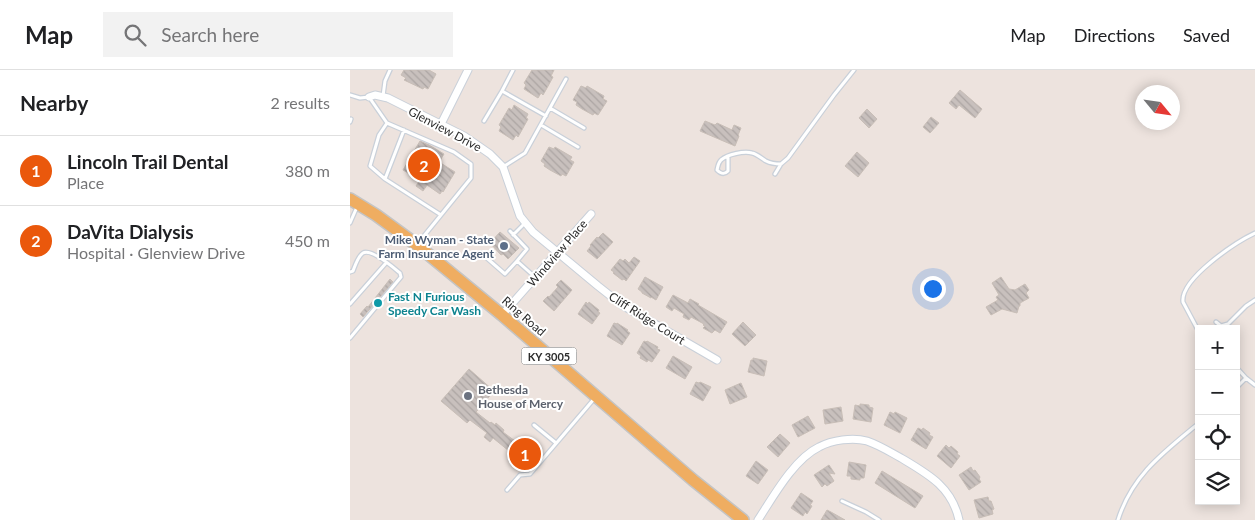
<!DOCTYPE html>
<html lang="en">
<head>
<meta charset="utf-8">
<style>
  :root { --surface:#fff; --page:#f2f2f2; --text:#202124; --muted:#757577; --line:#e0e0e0; --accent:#ea580c }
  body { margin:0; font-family:Lato,sans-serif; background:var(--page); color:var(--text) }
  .controls { position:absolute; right:15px; bottom:15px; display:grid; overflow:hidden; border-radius:0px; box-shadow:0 2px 12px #0003 }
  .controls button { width:45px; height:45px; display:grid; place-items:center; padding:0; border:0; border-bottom:1px solid var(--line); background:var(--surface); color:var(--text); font:25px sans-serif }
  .compass { position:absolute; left:785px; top:15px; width:45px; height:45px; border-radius:50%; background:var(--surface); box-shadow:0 2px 12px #0003; rotate:119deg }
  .you { position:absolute; left:582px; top:218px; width:18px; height:18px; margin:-12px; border:4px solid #fff; border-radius:50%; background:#1a73e8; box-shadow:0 0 0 8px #1a73e833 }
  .badge { display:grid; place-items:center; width:32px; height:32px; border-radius:50%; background:var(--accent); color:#fff; font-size:16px; font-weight:700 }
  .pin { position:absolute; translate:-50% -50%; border:2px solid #fff; box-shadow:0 1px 5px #0006 }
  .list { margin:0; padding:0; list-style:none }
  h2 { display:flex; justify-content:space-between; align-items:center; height:65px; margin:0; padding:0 20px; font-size:21px }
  h2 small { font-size:16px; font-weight:400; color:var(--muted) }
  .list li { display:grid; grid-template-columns:32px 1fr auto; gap:15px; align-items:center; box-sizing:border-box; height:70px; padding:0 20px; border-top:1px solid var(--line) }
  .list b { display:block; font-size:19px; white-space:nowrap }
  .list p { margin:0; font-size:16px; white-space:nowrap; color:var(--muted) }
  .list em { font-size:16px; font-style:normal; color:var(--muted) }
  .icon { flex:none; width:28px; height:28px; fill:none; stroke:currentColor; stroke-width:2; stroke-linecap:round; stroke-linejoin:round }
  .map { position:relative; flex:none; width:905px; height:450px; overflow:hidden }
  header { display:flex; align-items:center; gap:30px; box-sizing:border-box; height:70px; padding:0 25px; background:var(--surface); border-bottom:1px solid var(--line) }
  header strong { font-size:24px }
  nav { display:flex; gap:28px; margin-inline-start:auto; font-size:18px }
  .search { width:350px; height:45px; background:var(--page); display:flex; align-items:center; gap:12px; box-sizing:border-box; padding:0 18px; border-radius:0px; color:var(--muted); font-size:19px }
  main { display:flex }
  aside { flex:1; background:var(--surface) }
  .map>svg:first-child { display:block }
  .building { fill:url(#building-back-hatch); stroke:#c8beb7 }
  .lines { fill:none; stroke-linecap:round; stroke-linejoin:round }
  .service-casing { stroke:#c9d0d9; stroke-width:5.5 }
  .minor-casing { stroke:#c9d0d9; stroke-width:9 }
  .primary-casing { stroke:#c4c4c4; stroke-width:14 }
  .service { stroke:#fff; stroke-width:3 }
  .minor { stroke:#fff; stroke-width:7 }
  .primary { stroke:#efad61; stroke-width:11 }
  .service-dot { fill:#5c6f8a; stroke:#fff; stroke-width:2 }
  .culture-dot { fill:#0f9aa8; stroke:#fff; stroke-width:2 }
  .worship-dot { fill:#6b7280; stroke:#fff; stroke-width:2 }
  .labels { text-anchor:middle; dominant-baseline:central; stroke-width:4; stroke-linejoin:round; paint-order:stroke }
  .shield { fill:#fff; stroke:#6b6b6b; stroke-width:1 }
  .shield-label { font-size:11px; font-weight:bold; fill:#2b2b2b }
  .street-label { font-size:12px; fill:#2b2b2b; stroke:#fff }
  .service-label { font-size:12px; font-weight:bold; fill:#4e5e75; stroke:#fff; text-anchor:end }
  .culture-label { font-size:12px; font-weight:bold; fill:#0d838f; stroke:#fff; text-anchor:start }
  .worship-label { font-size:12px; font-weight:bold; fill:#5b616d; stroke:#fff; text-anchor:start }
</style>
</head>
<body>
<header>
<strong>Map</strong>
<div class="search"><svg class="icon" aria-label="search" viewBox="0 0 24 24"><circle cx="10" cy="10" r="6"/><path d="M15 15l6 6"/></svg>Search here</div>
<nav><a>Map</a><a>Directions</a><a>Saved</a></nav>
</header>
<main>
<aside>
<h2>Nearby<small>2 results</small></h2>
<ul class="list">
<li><span class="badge">1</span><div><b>Lincoln Trail Dental</b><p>Place</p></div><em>380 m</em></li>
<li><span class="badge">2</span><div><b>DaVita Dialysis</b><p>Hospital · Glenview Drive</p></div><em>450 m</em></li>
</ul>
</aside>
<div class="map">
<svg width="905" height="450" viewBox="0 0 905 450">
  <defs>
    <pattern id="building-back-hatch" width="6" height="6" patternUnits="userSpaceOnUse" patternTransform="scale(1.25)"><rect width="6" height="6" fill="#c8c0bd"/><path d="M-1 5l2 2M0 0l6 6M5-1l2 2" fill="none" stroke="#aca5a3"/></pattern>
  </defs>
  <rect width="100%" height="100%" fill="#ede3de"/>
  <path class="building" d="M54 0H79L86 4 78 19 74 17 73 19 54 10 56 8 51 5Z
    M182 0H204L201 6 203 7 197 18 193 25 191 23 188 28 174 19 176 15 174 13Z
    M231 16 236 18 237 16 254 26 253 29 257 31 248 45 244 43 243 45 232 39 226 35 227 32 223 30Z
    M610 20 632 39 625 48 609 35 606 39 599 33Z
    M164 35 178 44 176 48 178 49 168 67 166 65 163 70 149 61 151 57 149 55 159 38 162 40Z
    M517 39 527 49 519 58 509 48Z
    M581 47 589 53 580 63 573 57Z
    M355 51 365 55 367 53 382 60 384 55 391 58 388 65 389 66 385 76 350 61Z
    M70 71 79 75 94 84 89 92 105 102 93 122 92 121 90 124 77 115 73 121 66 116 70 110 53 100Z
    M199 77 204 79 205 77 222 87 220 90 224 92 216 106 212 104 211 106 200 100 194 96 195 94 191 91Z
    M507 82 519 93 508 107 495 96Z
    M150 162 169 178 158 189 153 184 151 185 140 173Z
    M253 163 263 172 247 189 237 181 241 176 240 175 247 167 248 168Z
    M284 187 290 191 276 211 274 209 272 210 263 203 264 202 261 200 270 189 273 191 275 189 279 193Z
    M295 207 313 217 306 230 301 227V228L292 223V222L288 219Z
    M651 207 659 219 665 220 675 214 679 220 676 223 679 228 670 233V236H669L667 243 652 239 641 245 636 237 648 230 646 227 649 225 642 213Z
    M40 209 43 212 13 247 10 244 17 236 18 237Z
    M211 210 222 220 204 241 193 231 198 226 199 227 208 217 206 215Z
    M323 225 338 233 340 229 349 234 348 235 377 252 370 263 365 260 362 263 353 258 355 256 353 255 354 254 341 247 339 250 333 247 334 244 324 238 322 241 316 237Z
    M236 232 238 234 239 232 249 240 248 242 250 243 242 254 228 244Z
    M393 252 406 265 395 276 382 264Z
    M264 253 267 254V253L278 260 277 261 280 263 272 275 257 266Z
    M294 271 296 272 297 271 308 277 307 279 310 280 302 292 298 290 297 292 290 288 291 286 287 283Z
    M323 286 342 297 335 309 316 298Z
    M403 288 417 291 414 306 398 302 401 290H403Z
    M119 299 144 321 126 342 140 353 141 352 145 355 146 353 154 360 153 362 165 371 167 368 175 374 178 371 188 379 185 382 190 386 180 398 143 368 140 372 134 367 137 363 120 350 117 353 91 331Z
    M346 312 349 313 350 312 361 317 353 331 340 324Z
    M391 313 397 327 380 334 375 320Z
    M510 334 519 335V337L523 338 521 352 503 349 505 335 510 336Z
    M491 337 493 351 475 354 473 340Z
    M540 342 544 344 545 342 557 348 550 363 534 355Z
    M458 346 465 358 448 367 442 355Z
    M568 358 572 360 573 358 580 363 579 365 583 367 576 379 561 370Z
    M430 364 440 373 428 387 417 377Z
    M596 375 599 378 601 376 608 382 607 384 610 386 601 398 587 386Z
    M406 391 418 400 408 414 396 406Z
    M499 392 516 395 514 408H510V410L501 409V406H497Z
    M479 395 485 404 479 403 484 411 477 416 475 414 472 417 464 405Z
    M621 397 623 401 625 400 630 407 629 409 631 412 619 420 609 405Z
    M532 401 573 426 565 438 525 413Z
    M451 423 463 431 460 435 462 436 457 444 455 442 453 446 441 438Z
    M638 427 639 431H641L644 439 642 440 643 444 629 448 624 430Z
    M477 440 481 442 495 450H471Z"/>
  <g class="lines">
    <g class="service-casing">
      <path id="service" d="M163 0 152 21 196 46
        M0 25 10 28 19 27 37 53
        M33 26 35 11 40 0
        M200 38 234 58
        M134 51 152 21
        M0 52 1 49
        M191 55 228 77
        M378 86V101C374 105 371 104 367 100 368 96 368 93 371 90 378 84 394 81 402 83 407 84 411 88 416 91 420 93 426 94 431 94
        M153 97 175 83 216 9
        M425 104 431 94 438 88 484 25 504 0
        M35 109 54 60
        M0 153 7 137
        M160 161 177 179 167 191
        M163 165 175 153
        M69 172 121 108V94L104 82 37 53 29 65 20 96 35 109 91 145
        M131 183 155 204 167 191 185 207
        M0 202 3 201C5 196 8 186 13 183 21 178 44 198 50 203L51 207 0 268
        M0 234 36 193
        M866 252 871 256 878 254 896 236 905 230
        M849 262 833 232C830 209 886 172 905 163
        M886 297 896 308 886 318
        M896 308 905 315
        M184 355 206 373
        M157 420 170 405 180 404 244 329
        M492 431 516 442 529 450
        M768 450C782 405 814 382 849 353"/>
    </g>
    <g class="minor-casing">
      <path id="minor" d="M19 27 25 25 38 28 114 66 140 84 153 97 170 146 183 162 248 216 272 235 367 290
        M91 54 118 0
        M152 245 241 144
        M408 450C423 427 444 389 469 377 482 370 503 367 517 371 529 375 540 382 551 388 578 404 602 417 609 450"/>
    </g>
    <g class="primary-casing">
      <path id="primary" d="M0 129 26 145 67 175 152 245 343 410 393 450"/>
    </g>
    <use href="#service" class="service"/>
    <use href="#minor" class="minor"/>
    <use href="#primary" class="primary"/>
  </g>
  <circle class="service-dot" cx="154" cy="176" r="5"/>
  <circle class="culture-dot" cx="28" cy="233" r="5"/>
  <circle class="worship-dot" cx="118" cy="326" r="5"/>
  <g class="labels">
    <rect class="shield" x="171.5" y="277.5" width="55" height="17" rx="4"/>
    <g class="shield-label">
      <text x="199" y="286">KY 3005</text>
    </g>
    <g class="street-label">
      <text transform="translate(95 59) rotate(28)">Glenview Drive</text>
      <text transform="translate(207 183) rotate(-49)">Windview Place</text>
      <text transform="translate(174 246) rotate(41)">Ring Road</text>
      <text transform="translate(297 248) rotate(32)">Cliff Ridge Court</text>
    </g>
    <g class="service-label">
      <text x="144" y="169">Mike Wyman - State<tspan x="144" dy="14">Farm Insurance Agent</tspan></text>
    </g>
    <g class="culture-label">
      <text x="38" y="226">Fast N Furious<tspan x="38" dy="14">Speedy Car Wash</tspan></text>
    </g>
    <g class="worship-label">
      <text x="128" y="319">Bethesda<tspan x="128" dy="14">House of Mercy</tspan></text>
    </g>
  </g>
</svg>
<div class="controls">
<button>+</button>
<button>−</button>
<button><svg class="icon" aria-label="locate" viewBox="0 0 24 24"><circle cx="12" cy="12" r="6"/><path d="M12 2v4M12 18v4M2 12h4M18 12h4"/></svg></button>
<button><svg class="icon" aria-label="layers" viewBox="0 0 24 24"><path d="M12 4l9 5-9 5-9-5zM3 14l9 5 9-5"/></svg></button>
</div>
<svg class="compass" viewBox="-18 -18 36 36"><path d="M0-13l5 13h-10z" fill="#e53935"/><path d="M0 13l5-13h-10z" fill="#757577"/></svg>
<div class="you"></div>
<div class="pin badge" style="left:175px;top:384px">1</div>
<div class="pin badge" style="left:74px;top:95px">2</div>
</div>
</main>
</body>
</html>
